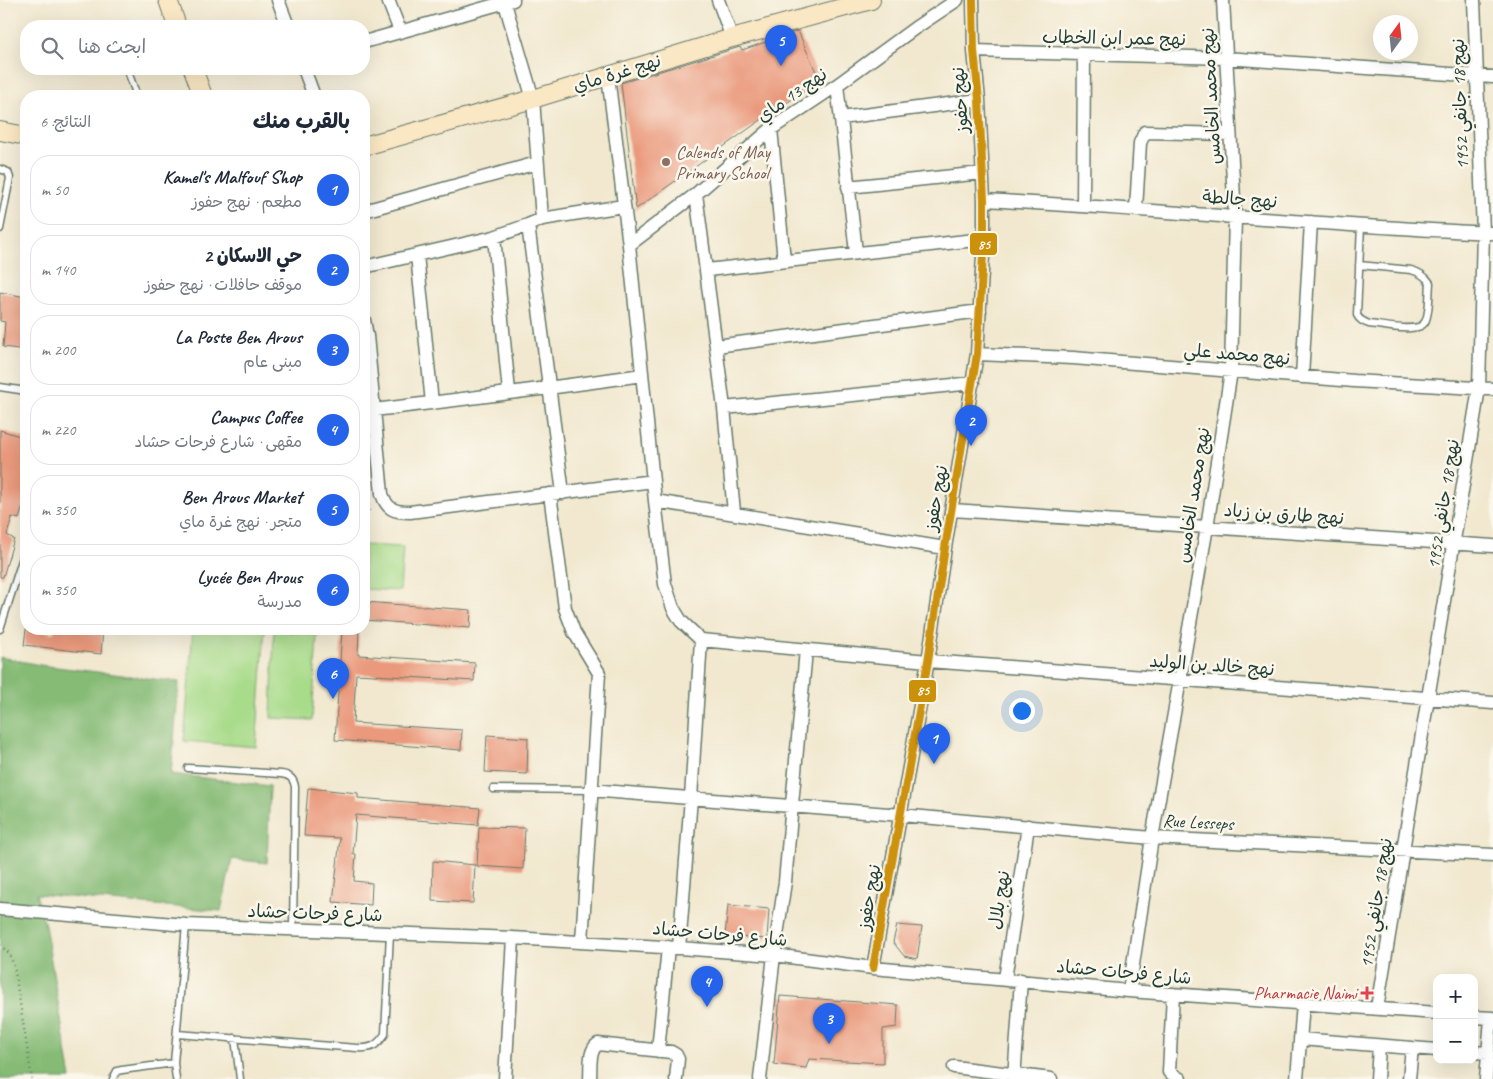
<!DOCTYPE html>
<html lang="ar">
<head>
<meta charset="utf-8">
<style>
  :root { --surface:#fff; --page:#f6f6f7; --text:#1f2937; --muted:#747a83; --line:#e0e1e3; --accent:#2563eb }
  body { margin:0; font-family:Caveat,"Playpen Sans Arabic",sans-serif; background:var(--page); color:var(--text); direction:rtl }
  .controls { position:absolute; right:15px; bottom:15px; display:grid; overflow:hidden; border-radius:10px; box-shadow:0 5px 20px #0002 }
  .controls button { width:45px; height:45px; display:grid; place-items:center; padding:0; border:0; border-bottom:1px solid var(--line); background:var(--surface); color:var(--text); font:25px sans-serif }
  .compass { position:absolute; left:1373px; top:15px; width:45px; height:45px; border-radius:50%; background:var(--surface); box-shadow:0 5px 20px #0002; rotate:15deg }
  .you { position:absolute; left:1021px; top:710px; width:18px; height:18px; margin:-12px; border:4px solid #fff; border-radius:50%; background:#1a73e8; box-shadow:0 0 0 8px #1a73e833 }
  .badge { display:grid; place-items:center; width:32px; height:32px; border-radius:50%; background:var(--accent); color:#fff; font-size:16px; font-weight:700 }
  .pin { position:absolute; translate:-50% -41px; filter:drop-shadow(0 1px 2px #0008) }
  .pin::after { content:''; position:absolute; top:26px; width:18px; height:15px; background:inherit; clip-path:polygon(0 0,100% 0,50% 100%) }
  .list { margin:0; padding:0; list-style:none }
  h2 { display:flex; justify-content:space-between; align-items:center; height:65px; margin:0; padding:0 20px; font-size:21px }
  h2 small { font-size:16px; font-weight:400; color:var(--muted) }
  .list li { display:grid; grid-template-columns:32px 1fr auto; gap:15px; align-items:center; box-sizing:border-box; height:70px; margin:0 10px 10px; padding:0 10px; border:1px solid var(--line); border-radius:20px }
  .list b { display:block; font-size:19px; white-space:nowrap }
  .list p { margin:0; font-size:16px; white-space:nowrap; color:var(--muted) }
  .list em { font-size:16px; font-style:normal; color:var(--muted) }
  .icon { flex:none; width:28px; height:28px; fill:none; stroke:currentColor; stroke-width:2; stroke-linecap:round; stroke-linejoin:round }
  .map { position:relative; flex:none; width:1493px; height:1079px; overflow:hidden; direction:ltr }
  .search { position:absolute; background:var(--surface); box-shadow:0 5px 20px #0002; left:20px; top:20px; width:350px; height:55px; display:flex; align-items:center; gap:12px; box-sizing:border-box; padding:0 18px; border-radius:20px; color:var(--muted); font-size:19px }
  .panel { position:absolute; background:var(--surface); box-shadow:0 5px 20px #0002; left:20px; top:90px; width:350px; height:545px; border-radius:20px; direction:rtl }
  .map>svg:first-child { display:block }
  .green { fill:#a8db8a; stroke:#648c5f }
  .forest { fill:#86bb76; stroke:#527c55 }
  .building { fill:#ea997c }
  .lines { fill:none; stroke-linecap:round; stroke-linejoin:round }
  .lane-casing { stroke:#68796a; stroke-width:9 }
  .street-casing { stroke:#68796a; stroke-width:15 }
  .secondary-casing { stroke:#68796a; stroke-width:20 }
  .path { stroke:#68796a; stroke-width:2.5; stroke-dasharray:1 4; stroke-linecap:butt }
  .lane { stroke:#fff; stroke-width:6 }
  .street { stroke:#fff; stroke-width:12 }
  .secondary { stroke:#fae7c3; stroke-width:18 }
  .bus-1-casing { stroke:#fbf7ec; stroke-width:11 }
  .bus-1 { stroke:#cc910a; stroke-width:8 }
  .education-dot { fill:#8d6e63; stroke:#fbf7ec; stroke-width:2 }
  .health-dot { fill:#e0444e; stroke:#fbf7ec; stroke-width:2 }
  .labels { text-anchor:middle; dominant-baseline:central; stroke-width:5; stroke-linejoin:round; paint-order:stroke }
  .street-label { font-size:18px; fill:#1f3d34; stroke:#fbf7ec }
  .education-label { font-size:18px; fill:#785e54; stroke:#fbf7ec; text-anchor:start }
  .health-label { font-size:18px; fill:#be3a42; stroke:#fbf7ec; text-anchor:end }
  .line-badge { stroke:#fbf7ec; stroke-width:2 }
  .badge-label { font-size:14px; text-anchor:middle; font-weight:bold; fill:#fff }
</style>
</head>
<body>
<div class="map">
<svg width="1493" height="1079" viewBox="0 0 1493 1079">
  <rect width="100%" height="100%" fill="#fbf7ec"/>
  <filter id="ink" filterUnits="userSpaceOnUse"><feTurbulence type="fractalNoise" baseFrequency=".02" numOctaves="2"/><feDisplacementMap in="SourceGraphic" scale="10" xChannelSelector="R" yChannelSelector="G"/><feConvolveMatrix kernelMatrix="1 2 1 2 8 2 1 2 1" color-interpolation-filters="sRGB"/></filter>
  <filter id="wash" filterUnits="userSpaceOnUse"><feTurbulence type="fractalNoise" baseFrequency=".0096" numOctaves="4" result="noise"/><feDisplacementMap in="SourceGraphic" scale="20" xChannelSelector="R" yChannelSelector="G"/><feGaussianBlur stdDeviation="1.12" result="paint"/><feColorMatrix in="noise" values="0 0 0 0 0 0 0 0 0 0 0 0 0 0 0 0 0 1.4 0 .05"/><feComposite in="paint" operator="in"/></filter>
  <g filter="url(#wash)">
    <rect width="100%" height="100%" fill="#f1e8cf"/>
    <path class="green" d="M364 545 403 547 400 591 364 589Z
      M193 629H265L256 747 184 741Z
      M274 630 317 635 312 720 271 718Z"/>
    <path class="forest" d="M0 657 40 665 179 682 171 774 270 786 267 863 232 859 221 911 36 894 45 925 71 1079H0Z"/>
    <g id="blocks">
      <path class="building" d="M798 31 820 81 768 115 636 209 621 83 740 47 742 50Z
        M0 292 26 297V350L3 347 5 322 0 321Z
        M0 430 26 438V496L19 519 12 517 7 535 14 539 3 577H0Z
        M364 602 471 610 470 628 364 620Z
        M26 629 53 633 55 629H103L101 654 24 645Z
        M342 629H359L358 655 475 663 474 681 356 674 353 723 462 730 461 750 335 740Z
        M487 735 528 738 527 774 485 772Z
        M308 788 358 793V798L480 808 478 825 356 815 353 854H356L354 881 372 883 371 905 333 902 340 838 304 836Z
        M479 827 525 828 523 869 477 866Z
        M433 861 475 865 473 903 432 901Z
        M728 905 769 909 767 939 725 936Z
        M897 925 922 927 917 959 904 956 893 942Z
        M780 996 898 1005 897 1027 883 1029V1063L809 1059 806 1068 774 1064Z"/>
    </g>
  </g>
  <g filter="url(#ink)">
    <use href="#blocks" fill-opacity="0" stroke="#68796a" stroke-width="1"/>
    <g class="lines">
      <g class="lane-casing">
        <path id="lane" d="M127 69 137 96
          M0 169 8 172 10 178 0 229
          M1359 265 1411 270C1419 272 1425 275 1430 283 1429 292 1430 313 1425 322 1419 334 1381 325 1369 324 1364 322 1359 320 1357 315L1361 225
          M0 387 26 391
          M0 629 26 548
          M188 768 281 774C290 775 294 779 295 787L293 930
          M493 789 590 790
          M177 1034 357 1048C371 1049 377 1046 385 1034L390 933
          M235 1038 240 1079
          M113 1079 117 1071 122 1070 174 1063
          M176 1079 174 1063 186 925"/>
      </g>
      <g class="street-casing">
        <path id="street" d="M278 0 288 26
          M388 0 400 31
          M504 0 533 99 542 219
          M718 0 732 38
          M364 42 513 0
          M974 51 1226 58 1493 77
          M304 69 314 96
          M608 76 629 245 655 501 665 584 673 608 681 621 701 640 691 798 679 948
          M837 85 856 252
          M841 118 979 100
          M771 129 784 260
          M848 187 982 173
          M696 194 724 408 734 512
          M984 200C1154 209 1323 226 1493 233
          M1083 205 1084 55
          M1136 209 1140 143 1145 132 1230 134
          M364 211 537 163
          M528 225 563 493
          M494 237 509 392
          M629 245 696 194 771 129 837 85 915 28 957 0
          M417 255 432 403
          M364 267 494 237 528 225 542 219 623 206
          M707 270 984 239
          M364 320 367 336 382 494C387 510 395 512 410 512L653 481
          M716 346 980 311
          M977 354 1073 358 1354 381 1493 389
          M1302 377 1311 222
          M724 408 973 383
          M374 410C463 399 553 388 642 375
          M550 494 565 608 574 632 599 673 582 941
          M655 501 945 548
          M952 510 1493 546
          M701 640 928 661 1493 703
          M590 790 901 815 1152 838 1493 855
          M0 909 186 925 513 938 679 948 774 955 873 968 1129 991 1437 1013
          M873 968 928 661 945 548 977 354 984 239V200L979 100 974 51 973 0
          M1005 979 1028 826
          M1129 991 1152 838 1207 527 1231 371 1235 217 1223 0
          M1173 994 1169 1072 1180 1079
          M1377 1008 1479 388 1483 232 1474 0
          M1474 1017 1493 1018
          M1300 1039 1437 1050
          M658 1051 668 947
          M1474 1052 1488 1053
          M954 1067 1051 1079
          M505 1079 513 938
          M590 1079C591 1068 588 1051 598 1044L671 1052 676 1055 678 1059 676 1079
          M760 1079 774 955 785 882 806 650
          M1014 1079 1021 980
          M1297 1079 1303 1003
          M1377 1079 1379 1047
          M1409 1079 1412 1048
          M1486 1079 1491 1018"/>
      </g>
      <g class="secondary-casing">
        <path id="secondary" d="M168 0 177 26
          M193 69 203 96
          M0 131 26 136
          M364 146 533 99 732 38 871 0"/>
      </g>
      <path class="path" d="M364 465 369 511 364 512
        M0 945 9 953 14 966 32 1079"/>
      <use href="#lane" class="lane"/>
      <use href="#street" class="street"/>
      <use href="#secondary" class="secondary"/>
      <g class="bus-1-casing">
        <path id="bus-1" d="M873 968 928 661 945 548 977 354 984 239V200L979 100 974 51 973 0"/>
      </g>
      <use href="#bus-1" class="bus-1"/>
    </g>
  </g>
  <circle class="education-dot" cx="666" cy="162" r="5"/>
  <path class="health-dot" d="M1364.5 985.5h5v5h5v5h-5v5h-5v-5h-5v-5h5z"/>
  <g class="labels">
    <g class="street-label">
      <text transform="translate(1114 38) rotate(1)">نهج عمر ابن الخطاب</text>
      <text transform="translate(617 73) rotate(-17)">نهج غرة ماي</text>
      <text transform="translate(792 95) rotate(-35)">نهج 13 ماي</text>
      <text transform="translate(1211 96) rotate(-93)">نهج محمد الخامس</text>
      <text transform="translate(960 100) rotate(-94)">نهج حفوز</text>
      <text transform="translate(1460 104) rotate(-92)">نهج 18 جانفي 1952</text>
      <text transform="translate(1240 199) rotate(4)">نهج جالطة</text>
      <text transform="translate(1237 354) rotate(5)">نهج محمد علي</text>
      <text transform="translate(1193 495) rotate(-81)">نهج محمد الخامس</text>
      <text transform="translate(936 498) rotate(-80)">نهج حفوز</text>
      <text transform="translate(1443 504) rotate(-81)">نهج 18 جانفي 1952</text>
      <text transform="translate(1284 514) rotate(4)">نهج طارق بن زياد</text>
      <text transform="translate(1212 665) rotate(4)">نهج خالد بن الوليد</text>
      <text transform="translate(1198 822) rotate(3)">Rue Lesseps</text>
      <text transform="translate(869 897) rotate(-80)">نهج حفوز</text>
      <text transform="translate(999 900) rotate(-81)">نهج بلال</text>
      <text transform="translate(1376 903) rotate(-81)">نهج 18 جانفي 1952</text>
      <text transform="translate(315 913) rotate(2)">شارع فرحات حشاد</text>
      <text transform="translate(720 934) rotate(5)">شارع فرحات حشاد</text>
      <text transform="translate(1124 972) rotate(5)">شارع فرحات حشاد</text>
    </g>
    <g class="education-label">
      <text x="676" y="152">Calends of May<tspan x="676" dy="21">Primary School</tspan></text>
    </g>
    <g class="health-label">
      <text x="1357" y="993">Pharmacie Naimi</text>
    </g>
  </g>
  <g class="line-badge">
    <rect x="969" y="232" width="29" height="24" rx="5" fill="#cc910a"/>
    <rect x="908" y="679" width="29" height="24" rx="5" fill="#cc910a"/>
  </g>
  <g class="badge-label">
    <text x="984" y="249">85</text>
    <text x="923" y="695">85</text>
  </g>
</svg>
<div class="controls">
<button>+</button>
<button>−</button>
</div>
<svg class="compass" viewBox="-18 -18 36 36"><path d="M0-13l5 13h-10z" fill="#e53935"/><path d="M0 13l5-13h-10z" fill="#747a83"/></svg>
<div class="you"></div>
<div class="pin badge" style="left:934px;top:764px">1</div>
<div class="pin badge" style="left:971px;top:446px">2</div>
<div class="pin badge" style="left:829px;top:1044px">3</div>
<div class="pin badge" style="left:707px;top:1007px">4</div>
<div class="pin badge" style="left:781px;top:66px">5</div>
<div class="pin badge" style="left:333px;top:699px">6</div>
<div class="search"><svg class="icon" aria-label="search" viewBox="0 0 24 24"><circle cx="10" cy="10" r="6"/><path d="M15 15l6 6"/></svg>ابحث هنا</div>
<section class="panel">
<h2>بالقرب منك<small>النتائج: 6</small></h2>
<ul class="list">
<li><span class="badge">1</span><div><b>Kamel's Malfouf Shop</b><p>مطعم · نهج حفوز</p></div><em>50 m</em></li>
<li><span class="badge">2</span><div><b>حي الاسكان 2</b><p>موقف حافلات · نهج حفوز</p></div><em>140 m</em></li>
<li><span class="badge">3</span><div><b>La Poste Ben Arous</b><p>مبنى عام</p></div><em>200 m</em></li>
<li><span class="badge">4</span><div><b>Campus Coffee</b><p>مقهى · شارع فرحات حشاد</p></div><em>220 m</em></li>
<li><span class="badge">5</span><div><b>Ben Arous Market</b><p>متجر · نهج غرة ماي</p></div><em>350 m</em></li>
<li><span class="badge">6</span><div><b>Lycée Ben Arous</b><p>مدرسة</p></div><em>350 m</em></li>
</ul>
</section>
</div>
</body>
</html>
